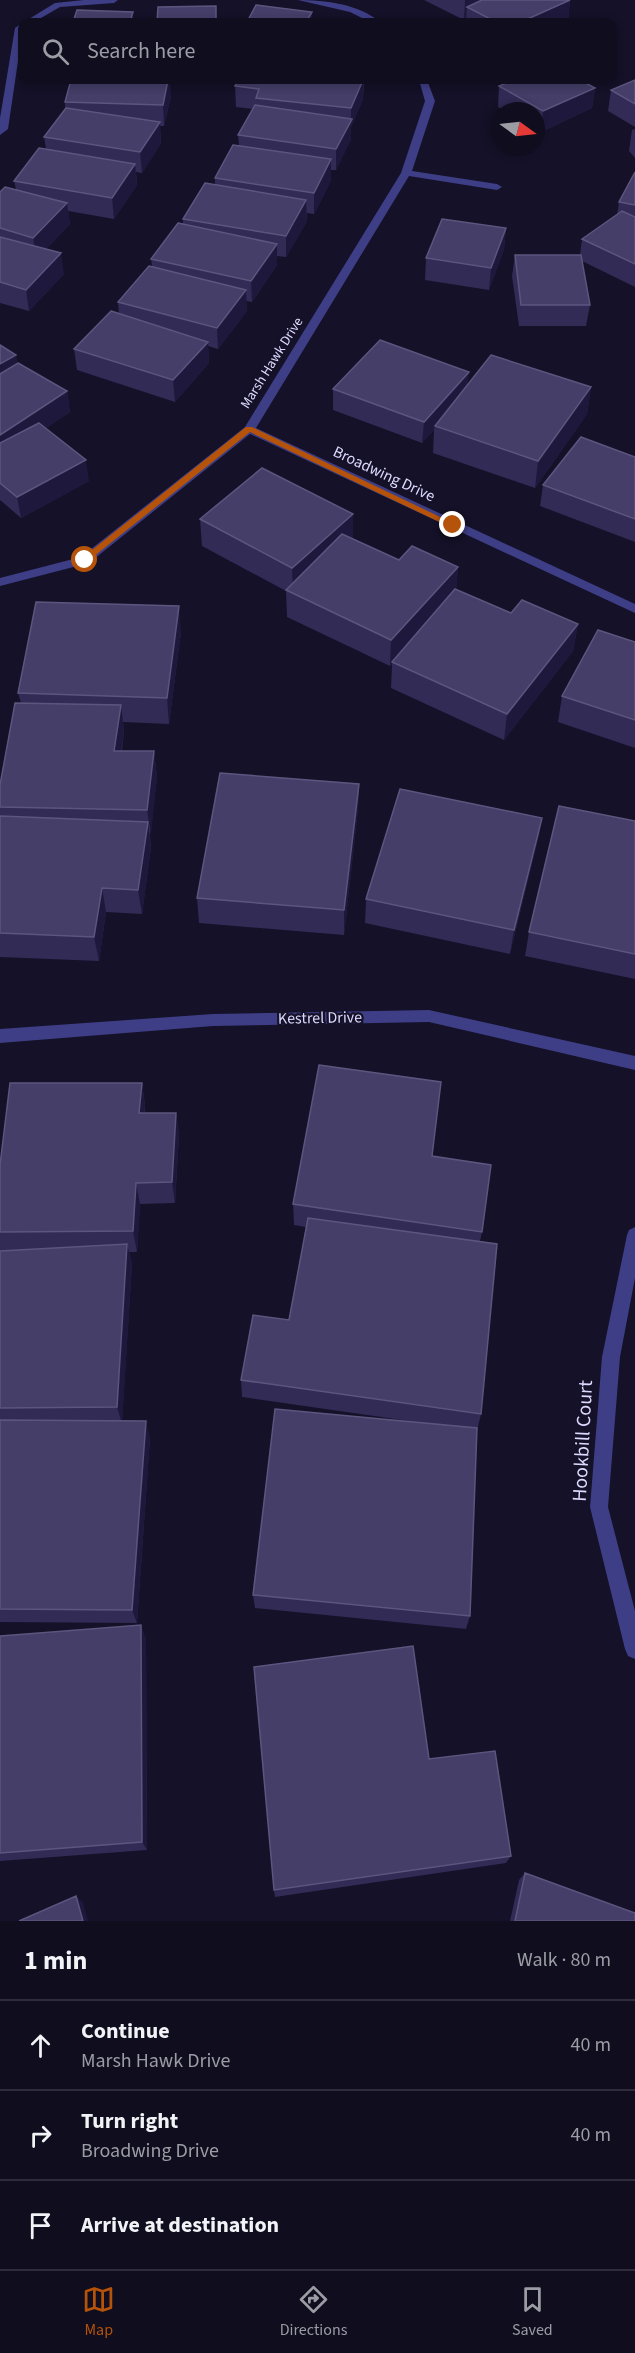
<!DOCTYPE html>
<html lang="en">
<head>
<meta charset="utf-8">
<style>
  :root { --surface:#0f0d1e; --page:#181627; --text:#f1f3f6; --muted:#9b9ca4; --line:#2f2d3c; --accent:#b45309 }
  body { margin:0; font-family:"Source Sans 3",sans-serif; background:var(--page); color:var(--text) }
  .compass { position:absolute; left:491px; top:102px; width:54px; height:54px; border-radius:50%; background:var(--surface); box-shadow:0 3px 9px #0003; rotate:105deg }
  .stop { position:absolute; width:18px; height:18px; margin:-14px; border:4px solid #b45309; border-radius:50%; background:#fff }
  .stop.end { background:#b45309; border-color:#fff; box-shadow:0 2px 6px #0008 }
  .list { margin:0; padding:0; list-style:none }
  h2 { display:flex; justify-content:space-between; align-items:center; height:78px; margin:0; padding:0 24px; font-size:26px }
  h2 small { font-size:20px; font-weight:400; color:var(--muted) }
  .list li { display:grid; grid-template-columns:39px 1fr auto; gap:18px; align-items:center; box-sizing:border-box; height:90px; padding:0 24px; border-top:2px solid var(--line) }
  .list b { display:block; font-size:22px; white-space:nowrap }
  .list p { margin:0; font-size:20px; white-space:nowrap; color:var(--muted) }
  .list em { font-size:20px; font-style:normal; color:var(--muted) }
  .icon { flex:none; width:33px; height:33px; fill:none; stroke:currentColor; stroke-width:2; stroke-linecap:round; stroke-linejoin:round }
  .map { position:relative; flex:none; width:635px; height:1921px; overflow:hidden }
  .search { position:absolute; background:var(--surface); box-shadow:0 3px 9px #0003; left:18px; right:18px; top:18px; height:66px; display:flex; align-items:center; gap:15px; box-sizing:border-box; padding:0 21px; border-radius:12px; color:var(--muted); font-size:22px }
  .sheet { height:348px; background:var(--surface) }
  nav { display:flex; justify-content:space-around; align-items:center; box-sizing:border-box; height:84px; border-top:2px solid var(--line); background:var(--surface); font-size:16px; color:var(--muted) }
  nav a { display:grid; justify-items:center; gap:3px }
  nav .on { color:var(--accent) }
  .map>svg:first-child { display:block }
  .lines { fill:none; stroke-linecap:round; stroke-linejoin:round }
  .minor { fill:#3e3e86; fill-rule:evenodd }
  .wall { fill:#322b56 }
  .shaded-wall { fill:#1e193c }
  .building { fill:#443e68; stroke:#5c567f; stroke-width:1.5 }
  .route { fill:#b45309 }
  .labels { text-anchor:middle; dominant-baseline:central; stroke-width:4.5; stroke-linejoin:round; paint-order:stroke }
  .far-street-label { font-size:14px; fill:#ddd9fe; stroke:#141128 }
  .street-label { font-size:16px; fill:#ddd9fe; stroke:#141128 }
  .near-street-label { font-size:20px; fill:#ddd9fe; stroke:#141128 }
</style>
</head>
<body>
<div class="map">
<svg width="635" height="1921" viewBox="0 0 635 1921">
  <rect width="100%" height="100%" fill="#141128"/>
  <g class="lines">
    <path class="minor" d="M84 0H118L114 3 60 7 34 22H24L55 3Z
      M298 0C325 0 359 4 380 22H370L350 12Z
      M22 23V34L8 129 0 135V118L15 28Z
      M419 80H427L435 101 412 171 497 184 502 187 497 190 409 176 256 428 635 604V613L250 434 89 563 0 586V578L81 557 245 427 401 173 425 101Z
      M429 1010 635 1056V1070L429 1022 213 1026 0 1043V1029L213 1014Z
      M635 1227V1278L620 1357 608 1507 635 1611V1659L628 1656 625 1649 590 1507 602 1357 627 1235 629 1230Z"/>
  </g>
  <path class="wall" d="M424 0H570L568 20 563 22H465L466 19 464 20Z
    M239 80H364L363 99 351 127V139L336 170H331V180L314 214 307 213V221L286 257 277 256V265L252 302 246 301 247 311 218 349 208 346 209 363 175 402 77 370 74 349 119 314 118 302 152 266 151 259 183 224V219L215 185V178L239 145 238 135 253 109 236 107 235 86Z
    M635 80V127L608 111 611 90Z
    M499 86 595 88 592 108 541 132 536 129V111H505L498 107Z
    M171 96 164 126H160L161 143 142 173 136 172 137 185 114 219 68 211 70 224 46 249 64 274 29 311 0 303V192L16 189 14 181 46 149 44 137 65 108V102Z
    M635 129V158L629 151 632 130Z
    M635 172V287L582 261 590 305 586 326H519L512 276 515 255H580L582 239 617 215 619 202Z
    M506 228 504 249 489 290 425 280 426 258Z
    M0 345 17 363 67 391 70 412 46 428 89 481 21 518 0 500Z
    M468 384 591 387 587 414 535 488 433 453 434 430 422 443 333 410V389Z
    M635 457V542L540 506 543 485Z
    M200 519 353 539 399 560 458 567 456 590 511 613 578 624 573 651 504 740 391 688 392 664 390 666 287 617 286 591 202 546Z
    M181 632 169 724 123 722 124 731 122 751H154L157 777 150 835 151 847 142 914 106 912 99 961 0 957V785L21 703 18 693Z
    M635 642V748L558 722 562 696Z
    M359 784 358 809 344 935 199 923 197 898Z
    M542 818 537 843 510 954 365 923 366 899Z
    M635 821V979L525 956 529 932Z
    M142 1083 145 1105V1113H176L179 1135 175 1203 140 1204 137 1252H129L132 1264 122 1421 150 1438 137 1623 0 1622V1165Z
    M432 1156 482 1232 480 1241 481 1414 477 1431 470 1616 466 1629 255 1608 253 1595 409 1421 242 1397 241 1380 289 1320 306 1227 294 1225 293 1204Z
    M0 1636 146 1638 147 1850 0 1861Z
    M429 1759 511 1856 506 1863 275 1897 274 1890Z
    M525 1873 635 1921H510L519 1880Z"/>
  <path class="shaded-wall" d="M465 0H504L467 7 466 19 464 20Z
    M570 0 568 20 563 22H521Z
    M133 12 134 22H130Z
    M312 12V22H306Z
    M168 80H170L171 96 164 126 163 105Z
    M363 80V99L351 127V139L336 170V149L351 120V108Z
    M595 88 592 108 541 132 543 111Z
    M160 122 161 143 142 173 140 152Z
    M331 159V180L314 214V193Z
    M135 164 137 185 114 219 112 198Z
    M306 200 307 221 286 257V236Z
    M67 203 70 224 37 259 33 238Z
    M506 228 504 249 489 290 491 268Z
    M277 244V265L252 302 251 281Z
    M61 253 64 274 29 311 26 290Z
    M246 290 247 311 218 349 217 328Z
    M208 342 209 363 175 402 173 380Z
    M16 355 20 376 0 388V364Z
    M469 372 467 393 435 426 434 430 422 443 424 422Z
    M591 387 587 414 535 488 538 461Z
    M67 391 70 412 0 459V435Z
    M86 460 89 481 21 518 17 497Z
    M353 514V541L293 593 292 568Z
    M458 567 456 593 392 662V664L390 666 391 640Z
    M179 606 181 632 169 724 167 698Z
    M578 624 573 651 504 740 507 714Z
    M121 705 124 731 118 776 114 751Z
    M154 751 157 777 151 835 147 810Z
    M359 784 358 809 344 935V910Z
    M542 818 537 843 510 954 514 930Z
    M148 822 151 847 142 914 138 890Z
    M102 888 106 912 99 961 94 937Z
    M142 1083 145 1105 143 1135 139 1113Z
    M176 1113 179 1135 175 1203 172 1182Z
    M136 1183 140 1204 137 1252 133 1231Z
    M127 1244 132 1264 122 1424 117 1407Z
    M146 1421 150 1438 137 1623 132 1610Z
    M141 1625 146 1638 147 1850 142 1842Z
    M76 1896 83 1902 88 1921H83Z"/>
  <path class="building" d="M482 0H570L521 22H496L467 7Z
    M256 5 312 12 306 22H247Z
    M216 6V22H157L158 7Z
    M77 10 133 12 130 22H73Z
    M71 80H168L163 105 65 102Z
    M239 80H363L351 108 256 98 259 89 235 86Z
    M514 80H580L595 88 543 111 499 86Z
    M635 80V104L611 90Z
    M255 105 352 119 336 149 238 135Z
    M66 108 160 122 140 152 44 137Z
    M233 145 331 159 314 193 215 178Z
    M39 148 135 164 112 198 14 181Z
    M635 172V205L619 202Z
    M205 183 306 200 286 236 183 219Z
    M5 187 67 203 33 238 0 228V192Z
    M622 211 635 217V264L582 239Z
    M442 219 506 228 491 268 426 258Z
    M178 223 277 244 251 281 151 259Z
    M0 237 61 253 26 290 0 282Z
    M515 255H581L590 305H521Z
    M149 266 246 290 217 328 118 302Z
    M111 311 208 342 173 380 74 349Z
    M380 340 469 372 424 422 333 389Z
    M0 345 16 355 0 364Z
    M491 355 591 387 538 461 435 426Z
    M18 363 67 391 0 435V374Z
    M39 423 86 460 17 497 0 483V443Z
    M581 437 635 457V519L543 485Z
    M262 468 353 514 292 568 200 519Z
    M342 534 399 560 412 546 458 567 391 640 286 590Z
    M455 589 511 613 522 600 578 624 507 714 392 662Z
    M36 602 179 606 167 698 18 693Z
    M598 630 635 642V720L562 696Z
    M15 703 121 705 114 751H154L147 810 0 807V785Z
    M220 773 359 784 344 910 197 898Z
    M400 789 542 818 514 930 366 899Z
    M559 806 635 821V954L529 932Z
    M0 816 148 822 138 890 102 888 94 937 0 933Z
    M319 1065 441 1082 432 1156 491 1165 482 1232 293 1204Z
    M10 1083H142L139 1113H176L172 1182 136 1183 133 1231 0 1232V1165Z
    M308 1218 497 1244 481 1414 241 1380 253 1315 289 1320Z
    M127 1244 117 1407 0 1408V1251Z
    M275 1409 477 1428 470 1616 253 1595Z
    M0 1420 146 1421 132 1610 0 1609Z
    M141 1625 142 1842 0 1853V1636Z
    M413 1646 429 1759 495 1751 511 1856 274 1890 254 1667Z
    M525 1873 635 1913V1921H515Z
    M76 1896 83 1921H19Z"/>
  <path class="route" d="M246 427H252L457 525 450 527 250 432 88 561H82V558Z"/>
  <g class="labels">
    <g class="far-street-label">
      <text transform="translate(272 363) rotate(-58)">Marsh Hawk Drive</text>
    </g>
    <g class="street-label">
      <text transform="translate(384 474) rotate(25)">Broadwing Drive</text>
      <text transform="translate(320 1018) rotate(-1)">Kestrel Drive</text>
    </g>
    <g class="near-street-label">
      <text transform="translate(583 1441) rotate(-87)">Hookbill Court</text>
    </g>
  </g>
</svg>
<svg class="compass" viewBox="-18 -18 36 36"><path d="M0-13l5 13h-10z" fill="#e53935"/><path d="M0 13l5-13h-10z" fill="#9b9ca4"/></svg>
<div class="stop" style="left:85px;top:560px"></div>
<div class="stop end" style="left:453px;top:525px"></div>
<div class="search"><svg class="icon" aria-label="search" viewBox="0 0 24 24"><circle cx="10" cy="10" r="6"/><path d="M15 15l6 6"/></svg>Search here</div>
</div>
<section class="sheet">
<h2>1 min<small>Walk · 80 m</small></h2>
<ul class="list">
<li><svg class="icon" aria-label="ahead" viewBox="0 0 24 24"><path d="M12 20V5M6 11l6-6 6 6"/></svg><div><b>Continue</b><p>Marsh Hawk Drive</p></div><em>40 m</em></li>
<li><svg class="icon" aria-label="right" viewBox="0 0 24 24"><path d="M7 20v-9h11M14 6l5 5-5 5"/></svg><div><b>Turn right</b><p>Broadwing Drive</p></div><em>40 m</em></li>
<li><svg class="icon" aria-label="arrive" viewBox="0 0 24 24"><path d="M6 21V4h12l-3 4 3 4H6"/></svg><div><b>Arrive at destination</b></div></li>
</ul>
</section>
<nav>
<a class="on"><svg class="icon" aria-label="map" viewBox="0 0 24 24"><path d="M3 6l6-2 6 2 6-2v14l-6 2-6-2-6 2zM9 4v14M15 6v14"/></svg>Map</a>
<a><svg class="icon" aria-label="directions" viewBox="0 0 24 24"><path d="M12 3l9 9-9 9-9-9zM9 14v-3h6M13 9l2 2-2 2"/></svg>Directions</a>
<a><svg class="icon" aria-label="saved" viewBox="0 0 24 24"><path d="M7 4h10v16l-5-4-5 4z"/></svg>Saved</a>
</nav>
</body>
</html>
